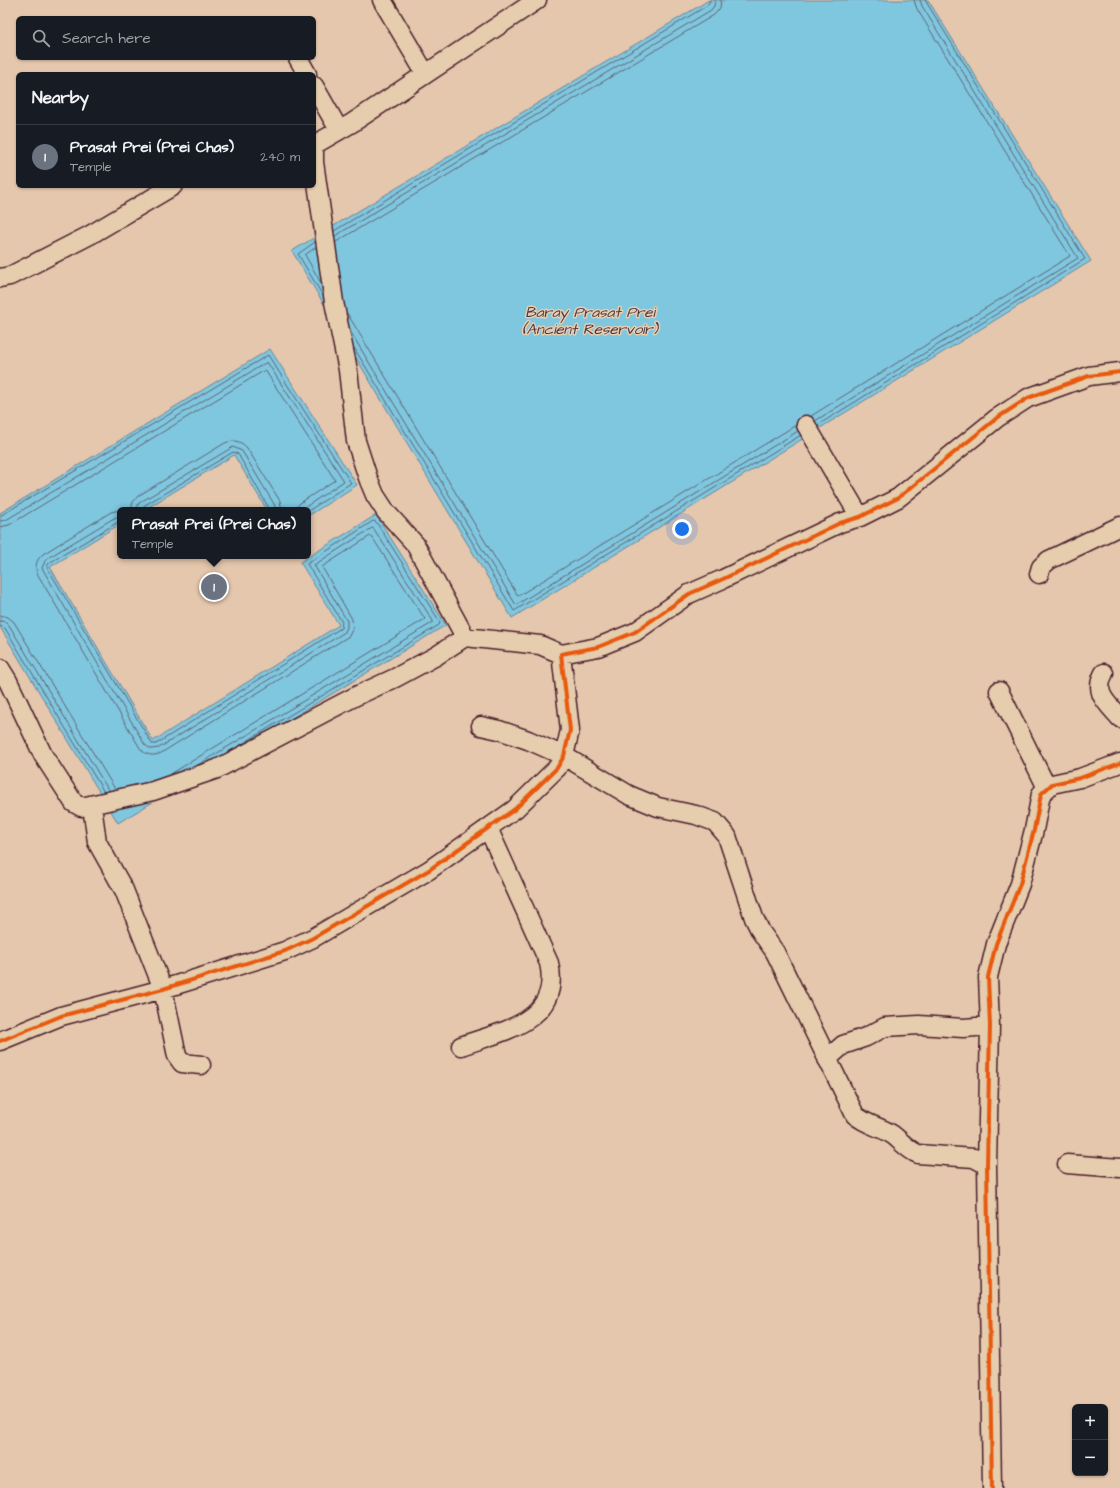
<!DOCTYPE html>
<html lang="en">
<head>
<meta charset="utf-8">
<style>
  :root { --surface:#171b24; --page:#20242c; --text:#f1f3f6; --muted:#9ea1a6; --line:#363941; --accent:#c8321e }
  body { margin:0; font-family:"Architects Daughter",sans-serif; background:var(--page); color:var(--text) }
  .controls { position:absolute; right:12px; bottom:12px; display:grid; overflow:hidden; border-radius:6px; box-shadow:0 1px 3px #0004 }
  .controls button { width:36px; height:36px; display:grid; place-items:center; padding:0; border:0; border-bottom:1px solid var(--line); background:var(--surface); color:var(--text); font:20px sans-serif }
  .you { position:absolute; left:682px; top:529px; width:14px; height:14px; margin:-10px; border:3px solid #fff; border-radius:50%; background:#1a73e8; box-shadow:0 0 0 6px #1a73e833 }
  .badge { display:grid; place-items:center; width:26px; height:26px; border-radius:50%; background:var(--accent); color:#fff; font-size:13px; font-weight:700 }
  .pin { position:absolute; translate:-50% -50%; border:2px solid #fff; box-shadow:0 1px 4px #0006 }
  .popup { position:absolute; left:117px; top:507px; width:194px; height:52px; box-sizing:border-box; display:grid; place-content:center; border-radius:6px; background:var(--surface); filter:drop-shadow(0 1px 3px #0005); font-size:13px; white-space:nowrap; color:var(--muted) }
  .popup b { font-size:15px; color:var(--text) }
  .popup::after { content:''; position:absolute; left:50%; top:100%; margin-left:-8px; border:8px solid transparent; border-top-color:var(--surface) }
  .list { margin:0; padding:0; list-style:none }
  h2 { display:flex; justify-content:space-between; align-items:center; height:52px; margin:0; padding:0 16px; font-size:17px }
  h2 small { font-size:13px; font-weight:400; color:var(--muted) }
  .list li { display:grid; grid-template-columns:26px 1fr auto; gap:12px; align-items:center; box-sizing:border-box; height:64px; padding:0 16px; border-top:1px solid var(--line) }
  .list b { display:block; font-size:15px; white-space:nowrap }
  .list p { margin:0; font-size:13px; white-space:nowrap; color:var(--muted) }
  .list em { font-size:13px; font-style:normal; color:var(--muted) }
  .icon { flex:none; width:22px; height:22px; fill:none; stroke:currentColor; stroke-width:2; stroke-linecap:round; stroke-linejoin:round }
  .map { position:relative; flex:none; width:1120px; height:1488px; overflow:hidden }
  .search { position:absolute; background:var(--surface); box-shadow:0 1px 3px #0004; left:16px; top:16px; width:300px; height:44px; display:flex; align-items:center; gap:10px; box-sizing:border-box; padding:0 14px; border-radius:6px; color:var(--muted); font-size:15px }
  .panel { position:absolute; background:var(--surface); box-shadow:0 1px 3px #0004; left:16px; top:72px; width:300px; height:116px; border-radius:6px }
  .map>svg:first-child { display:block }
  .water { fill:#7fc7df; stroke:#6a8497 }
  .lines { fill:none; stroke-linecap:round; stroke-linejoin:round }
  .shore { stroke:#5f6273; stroke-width:1 }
  .minor-casing { stroke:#4a1f2b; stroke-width:21 }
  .minor { stroke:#e5cdae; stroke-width:18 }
  .cycleway-casing { stroke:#e5cdae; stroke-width:6 }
  .cycleway { stroke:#e8590c; stroke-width:4 }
  .labels { text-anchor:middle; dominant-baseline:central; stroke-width:3; stroke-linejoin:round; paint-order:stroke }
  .water-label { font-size:15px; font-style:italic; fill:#523846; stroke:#e5cdae }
</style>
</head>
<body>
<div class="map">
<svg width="1120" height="1488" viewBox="0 0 1120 1488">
  <rect width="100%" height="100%" fill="#e5c7ad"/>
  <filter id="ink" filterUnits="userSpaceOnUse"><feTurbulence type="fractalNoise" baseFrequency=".025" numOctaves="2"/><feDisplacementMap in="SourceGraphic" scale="8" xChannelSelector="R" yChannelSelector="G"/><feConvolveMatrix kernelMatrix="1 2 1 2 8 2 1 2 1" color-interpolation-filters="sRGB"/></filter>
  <g filter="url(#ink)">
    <path class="water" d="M709 0H928L1091 261 512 618 292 251Z
      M270 349 357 485 308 516V510H267L234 455 144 510H120V524L50 567 153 741 339 625 300 562 376 515 446 625 118 823 0 627V513Z"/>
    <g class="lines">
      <path class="shore" d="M334 231 708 5 710 0
        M335 236 711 10 714 6 715 0
        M315 242 298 254 323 296
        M336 242 714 15 720 8 721 0
        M316 247 305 255 321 283
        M347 313 518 596 796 425
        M350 331 516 605 798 431
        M353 346 514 611 801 435
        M811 416 1070 256 917 9 914 0
        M815 421 1078 258 922 6 920 0
        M818 425 1085 259 925 0
        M120 510 111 512 43 554C36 560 34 567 38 575L140 748C145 755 153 757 161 753L349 636 353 628 352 619 322 567 370 536 372 537 425 619 169 775
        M131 510 133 502 138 496 225 443C234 439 241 441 247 448L280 501 282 510
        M137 510 138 504 142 501 233 447 242 451 274 504 276 510
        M142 510 145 505 233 452 238 454 270 510
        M0 516 268 355 351 483 308 511
        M120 516 114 518 46 559 42 568 145 745 151 749 159 748 345 632 347 627V621L314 565 372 528 374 529 433 621 432 623 196 766
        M0 521 6 520 267 362 344 481 301 510
        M120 521 49 563 47 567 152 744H156L341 628 342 622 307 564 373 521 376 522 440 622 439 625 232 750
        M0 527 9 525 265 370 335 480 300 503 294 510
        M0 615 8 617 14 622 115 789
        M0 621 6 622 9 625 109 791
        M0 626 5 628 104 792"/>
      <g class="minor-casing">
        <path id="minor" d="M382 0 425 73
          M298 58 307 74
          M314 86 339 130
          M314 145 352 123 537 0
          M314 148V162L334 302 348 370 356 441 368 478 375 495 386 512 415 544 465 637
          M0 278 10 276 90 235 173 186
          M806 425 860 517
          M1039 574 1041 567 1049 560 1120 526
          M0 668 8 681 43 755 74 803 81 807 153 791 217 769 356 696 395 678 436 656 465 637 540 645 561 654
          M1104 673C1093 693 1107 703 1120 718
          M999 691 1047 788
          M481 726 499 730 528 740 564 756 629 795 658 807 696 815 715 822 727 836 754 918 761 932 775 952 855 1115C868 1126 880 1126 893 1135 902 1142 908 1150 918 1154L974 1158 987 1165
          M92 806 97 842 124 890 163 989 177 1056 182 1063 201 1065
          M0 1041 61 1016 163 989 285 951 313 938 429 870 515 809 557 768 564 756 570 730 561 654 598 647 635 632 689 594 723 579 840 523 860 517 898 498 997 418 1028 398 1089 376 1120 372
          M461 1046C503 1031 562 1021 549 963L488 828
          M827 1059 843 1045 866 1037 885 1027 919 1025 963 1028 990 1026
          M1067 1164 1120 1168
          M992 1488 987 1165 990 1026 988 977 996 944 1020 884 1034 830 1041 794 1052 784 1080 778 1120 763"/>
      </g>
      <use href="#minor" class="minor"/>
      <g class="cycleway-casing">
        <path id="cycleway" d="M0 1041 61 1016 163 989 285 951 313 938 429 870 515 809 557 768 564 756 570 730 561 654 598 647 635 632 689 594 723 579 840 523 860 517 898 498 997 418 1028 398 1089 376 1120 372
          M992 1488 987 1165 990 1026 988 977 996 944 1020 884 1034 830 1041 794 1052 784 1080 778 1120 763"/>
      </g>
      <use href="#cycleway" class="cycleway"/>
    </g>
  </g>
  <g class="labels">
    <g class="water-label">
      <text x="590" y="312">Baray Prasat Prei<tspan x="590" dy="17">(Ancient Reservoir)</tspan></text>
    </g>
  </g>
</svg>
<div class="controls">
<button>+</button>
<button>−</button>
</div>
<div class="you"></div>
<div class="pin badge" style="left:214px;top:587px;background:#6b7280">1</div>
<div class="popup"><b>Prasat Prei (Prei Chas)</b>Temple</div>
<div class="search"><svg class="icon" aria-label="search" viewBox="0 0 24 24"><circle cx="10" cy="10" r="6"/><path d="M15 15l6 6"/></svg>Search here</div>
<section class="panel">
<h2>Nearby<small></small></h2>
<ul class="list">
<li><span class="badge" style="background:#6b7280">1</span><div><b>Prasat Prei (Prei Chas)</b><p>Temple</p></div><em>240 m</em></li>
</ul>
</section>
</div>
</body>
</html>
